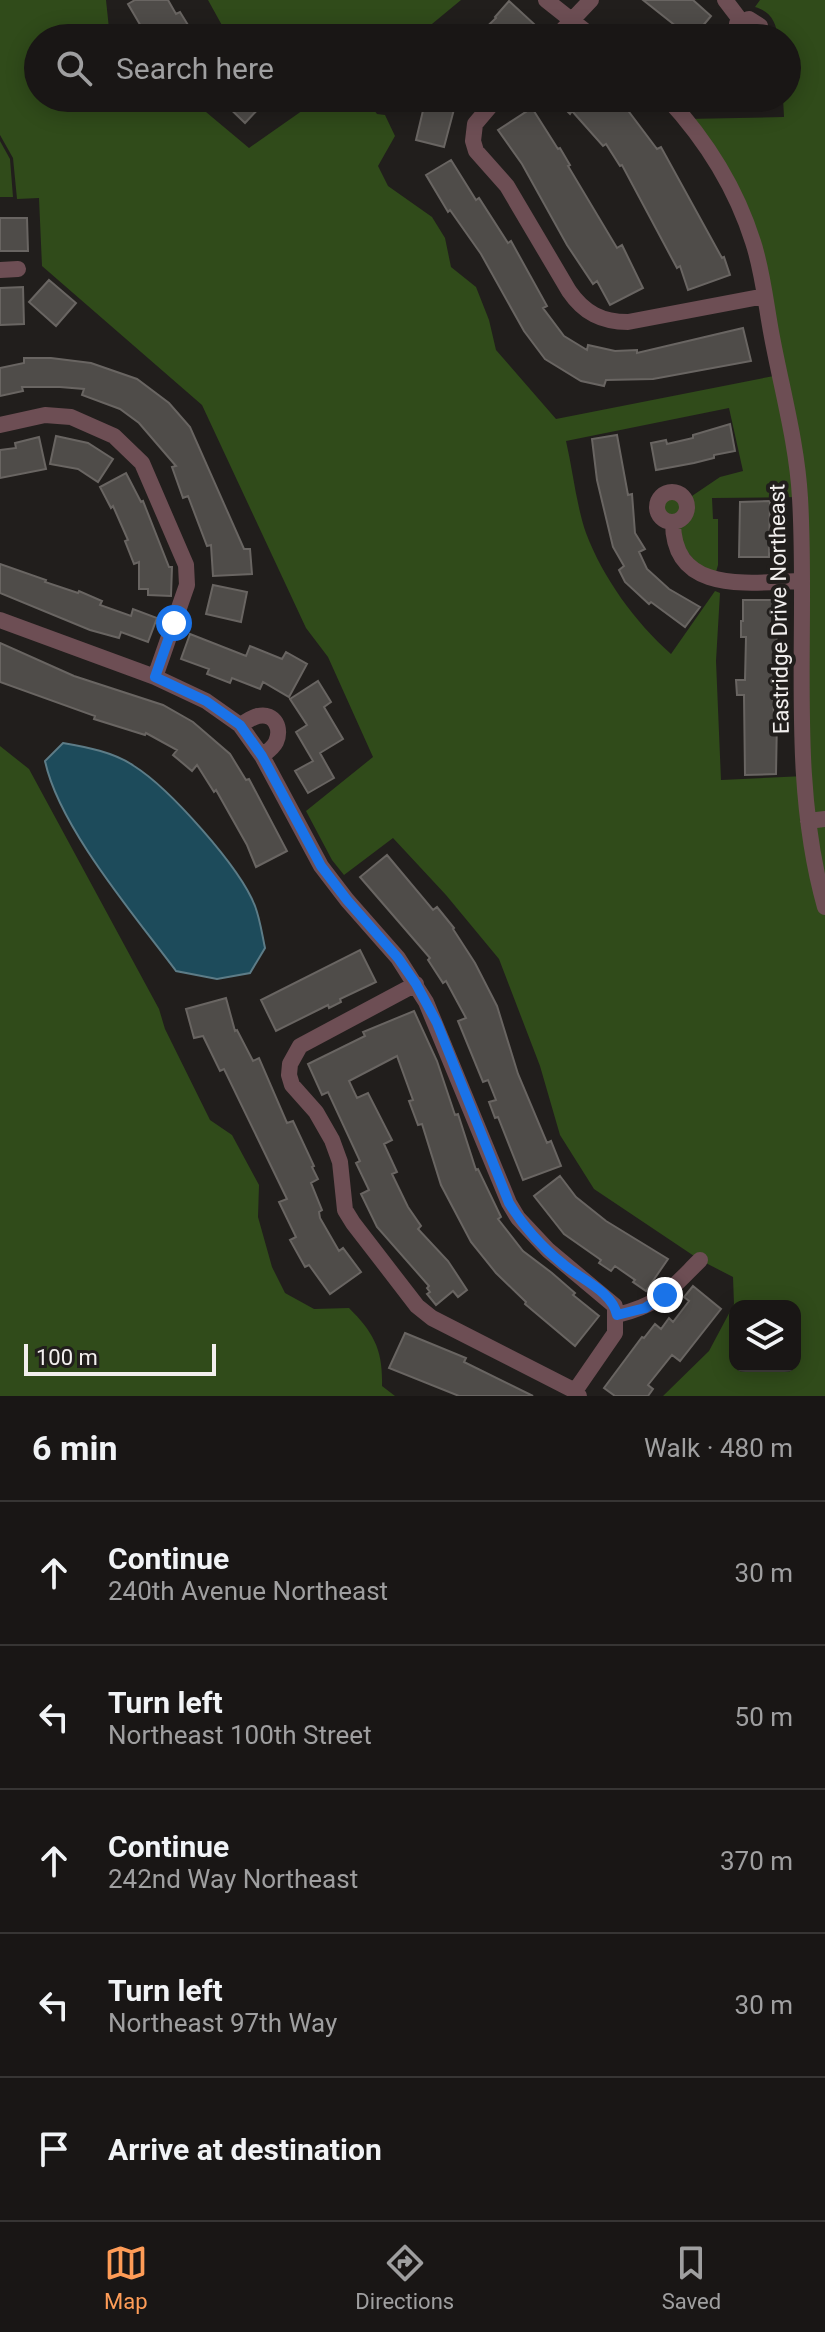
<!DOCTYPE html>
<html lang="en">
<head>
<meta charset="utf-8">
<style>
  :root { --surface:#191615; --page:#262322; --text:#f1f3f6; --muted:#9f9fa0; --line:#373534; --accent:#fe9c57 }
  body { margin:0; font-family:Roboto,sans-serif; background:var(--page); color:var(--text) }
  .controls { position:absolute; right:24px; bottom:24px; display:grid; overflow:hidden; border-radius:16px; box-shadow:0 4px 20px #0003 }
  .controls button { width:72px; height:72px; display:grid; place-items:center; padding:0; border:0; border-bottom:2px solid var(--line); background:var(--surface); color:var(--text); font:40px sans-serif }
  .scale { position:absolute; left:24px; bottom:20px; width:192px; box-sizing:border-box; padding-left:8px; border:4px solid #f2efee; border-top:0; font-size:22px; line-height:28px; white-space:nowrap; color:#f2efee; -webkit-text-stroke:6px #211e1c; paint-order:stroke }
  .stop { position:absolute; width:24px; height:24px; margin:-18px; border:6px solid #1a73e8; border-radius:50%; background:#fff }
  .stop.end { background:#1a73e8; border-color:#fff; box-shadow:0 2px 8px #0008 }
  .list { margin:0; padding:0; list-style:none }
  h2 { display:flex; justify-content:space-between; align-items:center; height:104px; margin:0; padding:0 32px; font-size:34px }
  h2 small { font-size:26px; font-weight:400; color:var(--muted) }
  .list li { display:grid; grid-template-columns:52px 1fr auto; gap:24px; align-items:center; box-sizing:border-box; height:144px; padding:0 32px; border-top:2px solid var(--line) }
  .list b { display:block; font-size:30px; white-space:nowrap }
  .list p { margin:0; font-size:26px; white-space:nowrap; color:var(--muted) }
  .list em { font-size:26px; font-style:normal; color:var(--muted) }
  .icon { flex:none; width:44px; height:44px; fill:none; stroke:currentColor; stroke-width:2; stroke-linecap:round; stroke-linejoin:round }
  .map { position:relative; flex:none; width:825px; height:1396px; overflow:hidden }
  .search { position:absolute; background:var(--surface); box-shadow:0 4px 20px #0003; left:24px; right:24px; top:24px; height:88px; display:flex; align-items:center; gap:20px; box-sizing:border-box; padding:0 28px; border-radius:44px; color:var(--muted); font-size:30px }
  .sheet { height:824px; background:var(--surface) }
  nav { display:flex; justify-content:space-around; align-items:center; box-sizing:border-box; height:112px; border-top:2px solid var(--line); background:var(--surface); font-size:22px; color:var(--muted) }
  nav a { display:grid; justify-items:center; gap:4px }
  nav .on { color:var(--accent) }
  .map>svg:first-child { display:block }
  .green { fill:#304b1a; fill-rule:evenodd }
  .water { fill:#1d4b5b; stroke:#5d7c87; stroke-width:2 }
  .building { fill:#4f4c49; stroke:#696562; stroke-width:2 }
  .lines { fill:none; stroke-linecap:round; stroke-linejoin:round }
  .minor { stroke:#6d4e54; stroke-width:16 }
  .route { stroke:#1a73e8; stroke-width:10 }
  .labels { text-anchor:middle; dominant-baseline:central; stroke-width:8; stroke-linejoin:round; paint-order:stroke }
  .street-label { font-size:22px; fill:#f2efee; stroke:#211e1c }
</style>
</head>
<body>
<div class="map">
<svg width="825" height="1396" viewBox="0 0 825 1396">
  <rect width="100%" height="100%" fill="#211e1c"/>
  <path class="green" d="M0 0H106L110 38H38V98H174L206 112 249 148 316 101 311 98H365L377 114 385 115 395 136 378 166 388 186 432 217 445 238 451 267 476 287 489 320 496 350 556 419 779 375 753 243 686 119 784 117 783 98H787V38H778C776 22 771 12 755 7L760 0H825V1396H663L709 1351 734 1304 733 1277 700 1260 594 1189 560 1135 540 1066 499 959 446 895 393 838 344 875 332 860 306 811 373 757 328 657 306 628 202 405 42 266 39 198 17 199 13 158 0 135ZM729 408 743 471 720 477 686 500 678 494 664 495 659 502 658 511 706 577 714 579 718 565V519H713L712 498 800 497 805 776 721 780 716 661 720 593 715 591 671 654C635 622 603 578 586 533 576 504 573 471 566 441ZM735 1306H795V1366H735Z
    M208 0H461L415 38H229Z
    M0 141 10 159 13 197H0Z
    M0 746 29 769 159 1009 165 1029 210 1120 232 1135 259 1185 258 1217 272 1267 285 1293 314 1309 349 1308C374 1333 383 1350 382 1386L395 1396H0Z"/>
  <path class="water" d="M63 743C86 747 114 752 134 766 169 788 240 867 255 906 260 919 262 934 265 948L250 973 217 979 176 971C135 916 59 827 45 761Z"/>
  <path class="building" d="M135 0H168L176 14 180 12 196 38H157L149 25 142 28 128 4Z
    M643 0H693L711 16 701 28 712 38H691Z
    M509 1 534 24 521 38H475L496 18 495 17Z
    M219 98H253L261 106 245 123Z
    M426 98H457L444 147 416 140Z
    M554 98H617L623 104 657 149 661 147 722 258 724 257 730 275 688 290 680 266 677 268 622 165 620 166 606 144 603 146 572 111 570 114Z
    M532 108 558 149 560 148 570 165 568 166 617 248 622 245 643 288 610 305 597 281 593 284 567 245 522 164 498 130Z
    M451 160 476 200 479 198 508 243 511 241 547 306 543 308 564 336 587 350 588 345 615 351 637 350V353L743 328 751 361 653 379 606 380 604 386 581 381 545 359 524 331 481 254 450 210 448 212 426 175Z
    M0 218H27L28 251H0Z
    M49 280 76 303 56 326 29 302Z
    M23 287 24 324 0 325V288Z
    M24 358H51L91 363 137 379 169 403 190 427 244 549H250L252 574 213 576 211 545 207 546 188 496 183 498 172 467 176 466 139 423 120 409 82 395 84 389 60 387H22L23 391 0 396V368L24 363Z
    M730 424 735 451 714 455V458L694 463 656 470 651 443 666 440 667 444 693 438V435Z
    M617 435 628 495 632 494 635 533 645 549 639 552 647 569 669 589 700 607 685 627 651 602 649 604 625 582 619 570 624 566 613 547 597 480 592 439Z
    M56 436 88 443 113 459 98 482 78 469 50 464Z
    M39 437 46 469 0 478V450L16 448 15 443Z
    M126 473 141 502 143 501 169 567H172L171 596 148 595V589H139V562L134 564 125 541 128 540 113 506 111 508 100 487Z
    M770 501 769 557H739L740 502Z
    M0 564 46 580 45 582 78 593 79 591 102 601 100 605 131 616 133 609 157 618 148 642 121 632 119 638 90 630 0 593Z
    M213 585 247 592 241 622 206 614Z
    M743 600H773L777 641 776 656H774L773 694 774 718H777L776 774 745 775 744 695H737L736 680H745L746 637H741V621H743Z
    M190 634 246 656 250 646 282 659 286 652 307 664 289 697 263 682 260 689 232 678 230 683 207 674 209 669 181 659Z
    M0 643 74 676 163 705 193 722 230 754 246 780 249 779 287 851 256 867 247 845 216 790 214 792 197 765 192 771 173 755 177 750 146 733 145 735 94 719 95 716 0 682Z
    M318 681 331 702 324 707 343 739 320 753 334 778 308 793 295 771 313 761 296 732 307 725 290 699Z
    M387 855 433 910 437 907 454 928 453 929 475 963 497 1006 518 1074 547 1143 551 1141 561 1166 523 1180 498 1117 495 1118 489 1102 496 1100 488 1080 483 1082 458 1021 466 1018 446 981 443 983 428 960 430 958 360 877Z
    M360 950 376 982 340 999 341 1002 329 1008 328 1005 276 1031 261 1000Z
    M226 998 235 1031 237 1030 253 1061 259 1058 287 1123 293 1121 314 1166 312 1167 318 1179 311 1183 322 1210 319 1212 320 1218 339 1251 343 1248 361 1272 330 1294 309 1265 305 1267 290 1240 296 1237 279 1202 287 1199 224 1069 220 1071 203 1036 194 1038 186 1009Z
    M414 1011 437 1061 455 1115 458 1114 476 1170 478 1169 501 1217 498 1219 523 1251 552 1273 575 1293 573 1295 599 1316 575 1346 525 1304 526 1302 496 1273 471 1242 441 1185 422 1124 418 1125 409 1101 413 1100 397 1056 349 1081 357 1098 368 1093 392 1140 384 1144 397 1172 392 1174 408 1207 421 1226 418 1229 448 1261 467 1290 458 1297 453 1291 436 1305 427 1294 430 1292 427 1288 429 1286 377 1227 361 1194 369 1190 356 1163 360 1161 328 1092 322 1095 308 1064 365 1036 363 1032Z
    M560 1176 576 1197 606 1221 668 1259 646 1291 633 1282 635 1280 615 1266 611 1271 599 1263 601 1260 564 1234 534 1196Z
    M693 1286 721 1309 680 1361 672 1355 648 1385 653 1389 648 1396H615L604 1388 642 1337 644 1338 655 1324 661 1329 669 1318 673 1322 689 1301 684 1297Z
    M405 1333 466 1358 464 1362 533 1396H459L389 1368Z"/>
  <g class="lines">
    <path class="minor" d="M546 0 594 38
      M725 0 741 21
      M555 38 591 0
      M736 38 737 24 749 19 760 26 761 38
      M497 98 475 124 473 141 476 151 507 186 569 291C584 313 602 322 628 322L765 296
      M667 98C705 139 736 188 753 242 763 272 766 306 772 337 782 390 797 444 800 498 808 633 788 777 825 907
      M0 270 18 269
      M0 425 45 415 71 417 114 436 142 463 186 565 187 585 155 677
      M657 507a15 15 0 1 1 30 0a15 15 0 1 1-30 0Z
      M673 522C673 596 751 582 802 581
      M0 620 155 677 206 701 240 725 262 756 321 866 347 900 398 958 426 1002 509 1203 518 1218 548 1250 615 1306V1333L575 1391
      M240 725C246 722 252 717 258 716 275 712 282 729 276 742 273 748 267 752 262 756
      M808 821 825 819
      M416 984 300 1046 290 1064 289 1075 292 1085 316 1112 332 1140 340 1162 345 1210 353 1223 417 1306 432 1318 575 1391 579 1396
      M617 1315C661 1304 669 1291 700 1260"/>
  </g>
  <g class="lines">
    <path class="route" d="M174 623 155 677 206 701 240 725 262 756 321 866 347 900 398 958 416 984 437 1023 509 1203C523 1226 542 1247 563 1264 580 1279 612 1291 617 1315L645 1308 665 1295"/>
  </g>
  <g class="labels">
    <g class="street-label">
      <text transform="translate(779 609) rotate(-91)">Eastridge Drive Northeast</text>
    </g>
  </g>
</svg>
<div class="controls">
<button><svg class="icon" aria-label="layers" viewBox="0 0 24 24"><path d="M12 4l9 5-9 5-9-5zM3 14l9 5 9-5"/></svg></button>
</div>
<div class="scale">100 m</div>
<div class="stop" style="left:174px;top:623px"></div>
<div class="stop end" style="left:665px;top:1295px"></div>
<div class="search"><svg class="icon" aria-label="search" viewBox="0 0 24 24"><circle cx="10" cy="10" r="6"/><path d="M15 15l6 6"/></svg>Search here</div>
</div>
<section class="sheet">
<h2>6 min<small>Walk · 480 m</small></h2>
<ul class="list">
<li><svg class="icon" aria-label="ahead" viewBox="0 0 24 24"><path d="M12 20V5M6 11l6-6 6 6"/></svg><div><b>Continue</b><p>240th Avenue Northeast</p></div><em>30 m</em></li>
<li><svg class="icon" aria-label="left" viewBox="0 0 24 24"><path d="M17 20v-9H6M10 6l-5 5 5 5"/></svg><div><b>Turn left</b><p>Northeast 100th Street</p></div><em>50 m</em></li>
<li><svg class="icon" aria-label="ahead" viewBox="0 0 24 24"><path d="M12 20V5M6 11l6-6 6 6"/></svg><div><b>Continue</b><p>242nd Way Northeast</p></div><em>370 m</em></li>
<li><svg class="icon" aria-label="left" viewBox="0 0 24 24"><path d="M17 20v-9H6M10 6l-5 5 5 5"/></svg><div><b>Turn left</b><p>Northeast 97th Way</p></div><em>30 m</em></li>
<li><svg class="icon" aria-label="arrive" viewBox="0 0 24 24"><path d="M6 21V4h12l-3 4 3 4H6"/></svg><div><b>Arrive at destination</b></div></li>
</ul>
</section>
<nav>
<a class="on"><svg class="icon" aria-label="map" viewBox="0 0 24 24"><path d="M3 6l6-2 6 2 6-2v14l-6 2-6-2-6 2zM9 4v14M15 6v14"/></svg>Map</a>
<a><svg class="icon" aria-label="directions" viewBox="0 0 24 24"><path d="M12 3l9 9-9 9-9-9zM9 14v-3h6M13 9l2 2-2 2"/></svg>Directions</a>
<a><svg class="icon" aria-label="saved" viewBox="0 0 24 24"><path d="M7 4h10v16l-5-4-5 4z"/></svg>Saved</a>
</nav>
</body>
</html>
